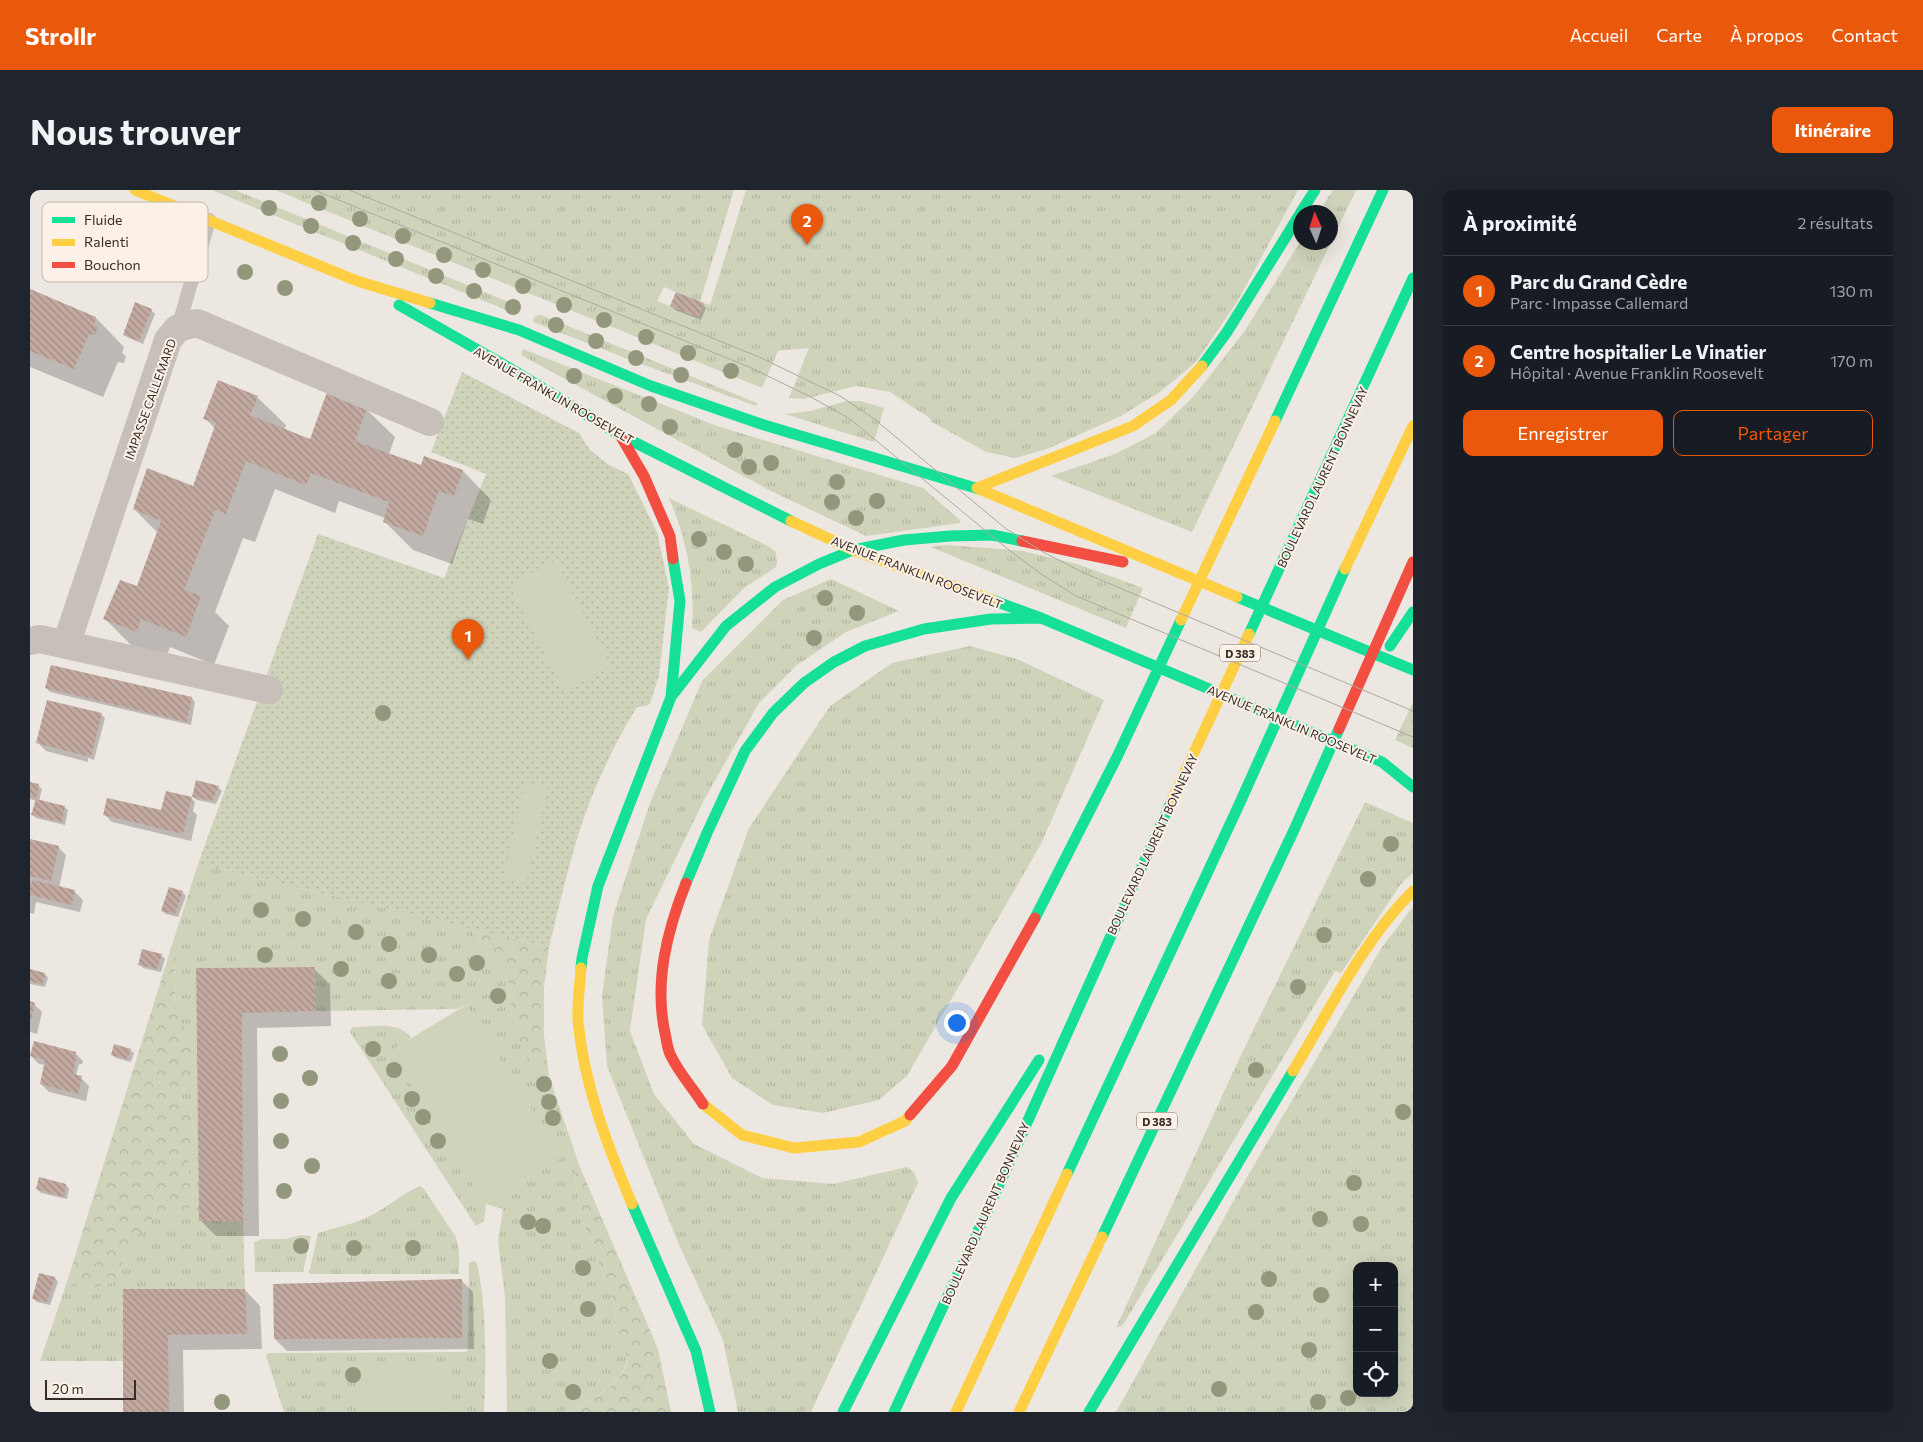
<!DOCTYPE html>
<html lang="fr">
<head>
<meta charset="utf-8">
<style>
  :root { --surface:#171b24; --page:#20242c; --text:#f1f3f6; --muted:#9ea1a6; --line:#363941; --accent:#ea580c }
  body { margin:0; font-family:Commissioner,sans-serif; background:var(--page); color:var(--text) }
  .controls { position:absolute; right:15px; bottom:15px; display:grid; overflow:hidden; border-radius:10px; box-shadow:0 5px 20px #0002 }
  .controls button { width:45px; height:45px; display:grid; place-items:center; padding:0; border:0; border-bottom:1px solid var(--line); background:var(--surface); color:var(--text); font:25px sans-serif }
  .compass { position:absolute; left:1263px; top:15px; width:45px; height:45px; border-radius:50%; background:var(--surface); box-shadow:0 5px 20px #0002; rotate:357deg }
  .scale { position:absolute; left:15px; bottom:12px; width:91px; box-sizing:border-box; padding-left:5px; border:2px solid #382c27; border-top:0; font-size:14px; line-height:18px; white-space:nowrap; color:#382c27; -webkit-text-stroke:4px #fbf1e7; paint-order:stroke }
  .you { position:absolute; left:926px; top:832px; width:18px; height:18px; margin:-12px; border:4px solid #fff; border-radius:50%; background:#1a73e8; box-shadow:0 0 0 8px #1a73e833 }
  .badge { display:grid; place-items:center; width:32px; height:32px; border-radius:50%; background:var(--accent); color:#fff; font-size:16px; font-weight:700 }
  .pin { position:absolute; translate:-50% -41px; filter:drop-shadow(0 1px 2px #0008) }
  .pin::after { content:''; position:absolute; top:26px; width:18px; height:15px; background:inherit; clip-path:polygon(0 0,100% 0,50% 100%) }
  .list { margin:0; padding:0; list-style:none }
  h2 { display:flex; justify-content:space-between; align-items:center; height:65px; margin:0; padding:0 20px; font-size:21px }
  h2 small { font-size:16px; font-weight:400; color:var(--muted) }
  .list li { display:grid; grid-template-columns:32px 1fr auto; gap:15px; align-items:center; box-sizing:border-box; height:70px; padding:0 20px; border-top:1px solid var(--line) }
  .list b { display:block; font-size:19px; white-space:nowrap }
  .list p { margin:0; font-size:16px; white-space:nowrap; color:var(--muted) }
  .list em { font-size:16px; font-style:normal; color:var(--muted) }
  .actions { display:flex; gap:10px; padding:15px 20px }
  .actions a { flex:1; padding:11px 0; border:1px solid var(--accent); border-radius:10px; text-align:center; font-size:18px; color:var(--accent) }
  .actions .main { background:var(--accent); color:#fff }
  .icon { flex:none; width:28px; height:28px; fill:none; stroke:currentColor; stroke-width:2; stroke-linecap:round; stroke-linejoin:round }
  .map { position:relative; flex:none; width:1383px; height:1222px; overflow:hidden; border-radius:10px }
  header { display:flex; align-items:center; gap:30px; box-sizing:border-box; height:70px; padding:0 25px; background:var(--accent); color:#fff }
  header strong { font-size:24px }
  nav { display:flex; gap:28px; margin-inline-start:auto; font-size:18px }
  .intro { display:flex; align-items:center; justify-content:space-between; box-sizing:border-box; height:120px; padding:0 30px }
  h1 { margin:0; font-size:35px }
  .button { padding:12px 22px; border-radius:10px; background:var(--accent); color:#fff; font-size:18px; font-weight:700 }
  main { display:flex; gap:30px; padding:0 30px }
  aside { flex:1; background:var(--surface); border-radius:10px; box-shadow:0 5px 20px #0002 }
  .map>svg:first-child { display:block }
  .grass { fill:url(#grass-tufts); fill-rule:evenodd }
  .forest { fill:url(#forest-crowns) }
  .park { fill:url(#park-dots) }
  .pitch { fill:#cfd3ba }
  .shadow { fill:#0003 }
  .building { fill:url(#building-back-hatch) }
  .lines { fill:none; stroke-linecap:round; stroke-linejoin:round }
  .lane { stroke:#c7bfb9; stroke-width:14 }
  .street { stroke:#c7bfb9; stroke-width:28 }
  .fast { stroke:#16e098; stroke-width:11 }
  .slow { stroke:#ffcf43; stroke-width:11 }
  .jam { stroke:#f24e42; stroke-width:11 }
  .tram { stroke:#aea8a4; stroke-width:1 }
  .tree { fill:#93987c }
  .labels { text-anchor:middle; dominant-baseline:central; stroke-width:4; stroke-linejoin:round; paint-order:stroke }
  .shield { fill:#fbf1e7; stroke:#726761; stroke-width:1 }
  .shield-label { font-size:11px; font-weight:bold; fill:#382c27 }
  .street-label { font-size:12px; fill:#382c27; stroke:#fbf1e7 }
  .key { fill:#fbf1e7; stroke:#c0b6ad; stroke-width:1 }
  .key-label { font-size:14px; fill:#382c27 }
</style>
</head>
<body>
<header>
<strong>Strollr</strong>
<nav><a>Accueil</a><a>Carte</a><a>À propos</a><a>Contact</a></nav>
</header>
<div class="intro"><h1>Nous trouver</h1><a class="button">Itinéraire</a></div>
<main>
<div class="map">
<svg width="1383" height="1222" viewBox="0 0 1383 1222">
  <defs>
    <pattern id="grass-tufts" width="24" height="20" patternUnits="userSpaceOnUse" patternTransform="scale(1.25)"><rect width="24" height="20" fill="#cfd3ba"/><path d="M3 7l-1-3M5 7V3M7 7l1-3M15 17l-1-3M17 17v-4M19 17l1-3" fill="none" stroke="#b2b5a0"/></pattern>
    <pattern id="forest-crowns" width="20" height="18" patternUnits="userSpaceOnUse" patternTransform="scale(1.25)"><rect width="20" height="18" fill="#cfd3ba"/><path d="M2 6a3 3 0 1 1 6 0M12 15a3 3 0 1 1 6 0" fill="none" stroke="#b2b5a0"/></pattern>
    <pattern id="park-dots" width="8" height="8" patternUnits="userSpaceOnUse" patternTransform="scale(1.25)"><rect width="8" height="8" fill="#cfd3ba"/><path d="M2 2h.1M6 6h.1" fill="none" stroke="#b2b5a0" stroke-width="1.8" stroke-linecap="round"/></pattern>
    <pattern id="building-back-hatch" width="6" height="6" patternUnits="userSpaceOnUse" patternTransform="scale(1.25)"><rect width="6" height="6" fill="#c3aaa1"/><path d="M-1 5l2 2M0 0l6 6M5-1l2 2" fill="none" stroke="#9f8b83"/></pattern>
  </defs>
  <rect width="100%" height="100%" fill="#ede7e1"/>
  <path class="grass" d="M182 0H205L491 117 486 124Z
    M245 0H704L670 112 634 97 627 111 667 127 674 113 680 115 716 0H1268L1207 112 1166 172 1130 202 1091 226 1017 259 985 268 956 262 902 232 901 229 860 202 826 196 774 209 759 208 779 158 748 161 732 198Z
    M1303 0H1326L1162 342 1021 286 1085 264 1126 243 1164 206 1214 142 1270 52H1300V22H1289Z
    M508 125H511L727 213 726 216 598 169 503 132 504 127Z
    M493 159 687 236 893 298 930 330V333L836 346 739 300 491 165Z
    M817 211H831L854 218 844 252 755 224 780 221Z
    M639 308 738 356 746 362 747 374 746 377 714 398 671 442 662 438C665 393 657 349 639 308Z
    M917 355 993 361 1047 374 1113 398 1096 438 901 357Z
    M801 389 869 421 816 442 767 475 729 513 674 610 616 729 600 841 624 904 664 954 732 988 803 994 877 977 884 982 888 993 781 1222H708L693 1150 647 1050 577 876 572 806 583 726 620 613 672 491 753 410Z
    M940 456 987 469 1074 510 1011 654 877 886 849 910 793 923 743 915 702 888 672 835 679 750 719 638 800 516 862 473Z
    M1383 512V558L1365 550Z
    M1335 612 1383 633V683L1371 694 1311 783 1305 781 1093 1135 1086 1138 1209 869Z
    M168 674 441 738 455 762 472 779 478 791 482 830 504 879 519 886 549 975 545 982 547 1004 552 1030 584 1112 586 1127 583 1144C587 1150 594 1157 596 1164 603 1187 562 1209 546 1219L545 1222H477L475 1107 468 1051 473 1019 456 1014 454 1031 446 1036 320 842 322 837C340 837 370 830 381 848L361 861 455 1014 531 967 436 815 427 819 286 821 284 777 166 778 169 1030 213 1031 215 1099H94L93 1171H10L36 1095 64 1098 86 1091C96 1066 106 1033 135 1023 142 1021 152 1021 159 1021L165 1008 157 977 165 949 161 922 150 907 161 888 152 835 144 817 146 789 142 755Z
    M1383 717V1222H1086L1213 994 1352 757ZM1327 1076H1364V1203H1327Z
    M390 996 393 998 426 1047 429 1061V1084H282L279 1083 288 1043C305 1038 324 1034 340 1026 351 1021 382 998 390 996Z
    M271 1045 281 1046 273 1082H225L224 1052 233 1049H256Z
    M444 1071 447 1073C457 1121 456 1173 454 1222H254L237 1169 236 1165 239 1163 436 1162 438 1160 439 1073Z"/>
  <path class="forest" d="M441 738 519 757 514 798V846L519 886 504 879 490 852 482 830 478 791 472 779 455 762Z
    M142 755 146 789 144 817 163 853 161 888 150 907 161 922 165 949 157 977 165 1008 159 1021C152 1021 142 1021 135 1023 106 1033 96 1066 86 1091L64 1098 36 1095Z
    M549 975 628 1159 641 1222H545L546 1219C562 1209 604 1187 596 1164 594 1157 587 1150 583 1144L586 1127 584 1112 552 1030 547 1004 545 982Z"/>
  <path class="park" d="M432 182 549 243 560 260 579 275 598 284 627 342 639 398 629 485 620 514 616 516 607 517C583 555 560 606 547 649 536 685 528 721 519 757L168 674 288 344 414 388 456 284 401 262Z"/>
  <path class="pitch" d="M526 371 581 476 534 501 479 395Z
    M495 592 518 596 496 694 473 689Z
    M436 815 531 967 455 1014 360 861Z
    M415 1172V1222H331V1173Z"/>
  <path class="shadow" d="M0 100 66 128 94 157 92 163 96 166 94 173 88 172 73 207 0 177Z
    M673 114 676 118 671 130 645 120 641 116Z
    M121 120 125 124 113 154 99 148 95 145Z
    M227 207 256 235 254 240 281 250 336 219 365 247 359 264 392 276 395 267 433 281 461 310 453 334 438 329 422 374 383 360 354 331 355 328 309 311 305 323 245 299 225 352 213 348 185 422 199 436 184 475 140 457 135 470 104 458 75 429 108 398 128 343 104 319 163 297 185 239 175 228Z
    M16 498 162 508 165 512 161 535 20 502Z
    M71 524 75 528 64 570 58 568V572L16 561 8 553Z
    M0 593 8 595 12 599 9 611 34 617 38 620 35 635 6 628 3 625 6 611 0 609Z
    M188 597 192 601 186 614 167 610 163 607Z
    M161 608 165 612 163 621 167 625 161 651 82 632 74 624 132 622Z
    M0 650 28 657 36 665 29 698 45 702 53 710 50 722 6 712 4 724 0 723Z
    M152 702 156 706 148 727 136 724 132 721Z
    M131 765 135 769 131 782 113 778 110 774Z
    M167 779H284L300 794 301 836 227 838 229 1046H186L170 1030Z
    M0 781 15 784 18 788 15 797 0 794Z
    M0 813 4 814 12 822 7 844 0 842Z
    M100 860 104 863 101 872 86 868 82 865Z
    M45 863 53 871 52 874H49L46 886 51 888 59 896 56 911 19 902 11 894 16 875 9 874 1 866Z
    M36 995 39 999 37 1009 11 1003 7 999Z
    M10 1084 25 1088 28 1092 20 1115 7 1112 4 1109Z
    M431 1090 443 1102 444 1159 257 1161 245 1149Z
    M215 1100 230 1116 232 1159 153 1160 154 1222H94L95 1101Z"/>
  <path class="building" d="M0 99 66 127 64 135 68 137 65 145 59 144 44 179 0 161Z
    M646 102 674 113 668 127 640 116Z
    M105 112 122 119 109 151 93 145Z
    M188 190 228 206 220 225 280 249 297 202 337 218 325 251 391 275 394 266 433 280 424 306 409 301 393 346 353 332 359 312 281 283 276 295 216 271 196 324 185 320 154 400 171 406 156 447 111 429 107 442 73 429 90 390 107 396 131 331 103 319 117 278 163 296 186 233 173 229Z
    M21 475 162 507 157 532 15 498Z
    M17 510 72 523 61 567 6 553Z
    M166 590 189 596 182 611 162 607Z
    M0 592 9 594 6 609 35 616 32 632 1 625 6 609 0 607Z
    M136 601 162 607 153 644 73 625 77 608 131 620Z
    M0 649 29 656 21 691 0 686Z
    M3 690 45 700 42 715 0 705V692L2 693Z
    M139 697 153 701 145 724 131 721Z
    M112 759 132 764 127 779 108 775Z
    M284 777 286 821 212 823 213 1031H169L166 778Z
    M0 779 15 783 12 795 0 791Z
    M0 811 5 813 1 830H0Z
    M4 851 46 862 45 867 46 868 43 884 52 886 48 904 10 894 15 870 0 866Z
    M84 854 101 859 97 869 81 865Z
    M9 987 36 994 34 1007 6 999Z
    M9 1083 25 1087 17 1112 2 1109Z
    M432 1089V1148L244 1149 243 1094Z
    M93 1099H215L217 1144 138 1145 139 1222H93Z"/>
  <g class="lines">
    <path class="lane" d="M148 138 179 30"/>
    <path class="street" d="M0 451 10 449 239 500
      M36 455 138 150 148 138 167 133 400 232"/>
    <path class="fast" d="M1271 22 1285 0
      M400 113 489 140 621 196 734 235 949 299
      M369 115 476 176 590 245 761 331
      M1172 176 1197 142 1270 24
      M1245 231 1353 0
      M1207 407 1383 480
      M962 410 1011 428 1352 572 1383 597
      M1219 444 1383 88
      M1360 456 1383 422
      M641 507 696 436 745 397 789 374 823 360 874 350 920 346 962 345 992 351
      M656 693 677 643 715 561 743 523 774 493 804 472 835 456 894 439 961 429 1011 428
      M1005 728 1087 567 1151 430
      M551 778 552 768 568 696 641 507 650 411 643 369
      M1037 984 1208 617 1315 379
      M602 1014 666 1161 680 1222
      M1072 1047 1264 640 1309 539
      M813 1222 921 1008 1009 870
      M864 1222 955 1026 1142 610
      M1059 1222 1263 881"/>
    <path class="slow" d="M105 0 327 91 400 113
      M947 298 1103 236 1141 210 1172 176
      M949 299 1207 407
      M761 331 823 360 962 410
      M1315 379 1383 236
      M1151 430 1245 231
      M1142 610 1219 444
      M551 778C550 795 547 814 548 831 554 895 577 955 602 1014
      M1263 881C1300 820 1332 752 1383 701
      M673 914 712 945 764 958 829 952 875 931 880 925
      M926 1222 1037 984
      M989 1222 1072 1047"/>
    <path class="jam" d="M590 245 614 286 640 346 643 369
      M992 351 1093 372
      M1309 539 1383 372
      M656 693C637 741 624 792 635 843 637 851 637 859 641 866 649 883 663 898 673 914
      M880 925 922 876 1005 728"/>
    <path class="tram" d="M284 0 719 177 781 207 820 229 979 360 1011 384 1046 406 1383 547
      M319 0 729 167 810 206 843 228 975 338 1013 362 1054 383 1383 521"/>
  </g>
  <g class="tree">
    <circle cx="289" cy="13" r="8"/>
    <circle cx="239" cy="18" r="8"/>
    <circle cx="330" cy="29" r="8"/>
    <circle cx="281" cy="36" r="8"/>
    <circle cx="373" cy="46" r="8"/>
    <circle cx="323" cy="53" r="8"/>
    <circle cx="414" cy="65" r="8"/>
    <circle cx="366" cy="69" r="8"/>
    <circle cx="453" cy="80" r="8"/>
    <circle cx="215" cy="82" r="8"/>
    <circle cx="406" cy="86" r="8"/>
    <circle cx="493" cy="96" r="8"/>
    <circle cx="255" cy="98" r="8"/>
    <circle cx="444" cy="101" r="8"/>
    <circle cx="534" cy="115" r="8"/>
    <circle cx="483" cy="117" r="8"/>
    <circle cx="574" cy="130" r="8"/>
    <circle cx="526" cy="135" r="8"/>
    <circle cx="616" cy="147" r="8"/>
    <circle cx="566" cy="151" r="8"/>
    <circle cx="658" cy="163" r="8"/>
    <circle cx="606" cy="168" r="8"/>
    <circle cx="701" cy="181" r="8"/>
    <circle cx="651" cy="185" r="8"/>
    <circle cx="544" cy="186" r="8"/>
    <circle cx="585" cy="206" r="8"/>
    <circle cx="619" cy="214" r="8"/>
    <circle cx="640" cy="237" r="8"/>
    <circle cx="705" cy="260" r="8"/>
    <circle cx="741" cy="273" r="8"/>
    <circle cx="719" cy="277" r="8"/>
    <circle cx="807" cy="292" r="8"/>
    <circle cx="847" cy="311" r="8"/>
    <circle cx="802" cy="312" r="8"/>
    <circle cx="826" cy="328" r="8"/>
    <circle cx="669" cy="349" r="8"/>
    <circle cx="694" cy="362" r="8"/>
    <circle cx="716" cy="374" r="8"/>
    <circle cx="795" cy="408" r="8"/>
    <circle cx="827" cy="423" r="8"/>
    <circle cx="784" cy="448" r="8"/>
    <circle cx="353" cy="523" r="8"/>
    <circle cx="1361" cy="654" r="8"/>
    <circle cx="1338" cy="689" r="8"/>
    <circle cx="231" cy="720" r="8"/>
    <circle cx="273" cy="729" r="8"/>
    <circle cx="326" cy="742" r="8"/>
    <circle cx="1294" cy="745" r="8"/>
    <circle cx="359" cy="754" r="8"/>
    <circle cx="235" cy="765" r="8"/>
    <circle cx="399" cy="765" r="8"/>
    <circle cx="447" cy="773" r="8"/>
    <circle cx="311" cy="779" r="8"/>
    <circle cx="427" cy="784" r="8"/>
    <circle cx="359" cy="791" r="8"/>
    <circle cx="1268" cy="797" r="8"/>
    <circle cx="468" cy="806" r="8"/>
    <circle cx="343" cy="859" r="8"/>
    <circle cx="250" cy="864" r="8"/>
    <circle cx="364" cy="880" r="8"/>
    <circle cx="1226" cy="880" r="8"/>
    <circle cx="280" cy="888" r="8"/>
    <circle cx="514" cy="894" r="8"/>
    <circle cx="382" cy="909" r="8"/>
    <circle cx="251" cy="911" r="8"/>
    <circle cx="519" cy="912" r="8"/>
    <circle cx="1373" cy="922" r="8"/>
    <circle cx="393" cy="927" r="8"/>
    <circle cx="523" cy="928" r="8"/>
    <circle cx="251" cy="951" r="8"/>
    <circle cx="408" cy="951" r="8"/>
    <circle cx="282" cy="976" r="8"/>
    <circle cx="1324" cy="993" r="8"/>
    <circle cx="254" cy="1001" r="8"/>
    <circle cx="1290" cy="1029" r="8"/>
    <circle cx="498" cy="1032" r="8"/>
    <circle cx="1331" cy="1034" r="8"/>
    <circle cx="513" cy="1036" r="8"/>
    <circle cx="271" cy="1056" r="8"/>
    <circle cx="324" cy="1058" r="8"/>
    <circle cx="383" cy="1058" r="8"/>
    <circle cx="553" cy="1078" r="8"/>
    <circle cx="1239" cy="1089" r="8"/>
    <circle cx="1291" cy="1105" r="8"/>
    <circle cx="558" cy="1119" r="8"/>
    <circle cx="1226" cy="1122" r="8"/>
    <circle cx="1279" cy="1160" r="8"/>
    <circle cx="520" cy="1171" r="8"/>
    <circle cx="323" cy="1185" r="8"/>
    <circle cx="1189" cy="1199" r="8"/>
    <circle cx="543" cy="1202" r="8"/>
    <circle cx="1318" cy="1208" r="8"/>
    <circle cx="192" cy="1212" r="8"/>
    <circle cx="1288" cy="1212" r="8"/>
  </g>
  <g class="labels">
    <g class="shield">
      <rect x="1190" y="454.5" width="40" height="17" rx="4"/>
      <rect x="1107" y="922.5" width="40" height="17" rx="4"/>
    </g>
    <g class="shield-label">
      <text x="1210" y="463">D 383</text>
      <text x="1127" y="931">D 383</text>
    </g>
    <g class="street-label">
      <text transform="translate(524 205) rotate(30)">AVENUE FRANKLIN ROOSEVELT</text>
      <text transform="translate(120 209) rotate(-70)">IMPASSE CALLEMARD</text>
      <text transform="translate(1292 287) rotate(-65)">BOULEVARD LAURENT BONNEVAY</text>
      <text transform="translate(887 382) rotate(21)">AVENUE FRANKLIN ROOSEVELT</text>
      <text transform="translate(1262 534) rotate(23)">AVENUE FRANKLIN ROOSEVELT</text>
      <text transform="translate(1122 654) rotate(-65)">BOULEVARD LAURENT BONNEVAY</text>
      <text transform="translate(955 1023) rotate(-66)">BOULEVARD LAURENT BONNEVAY</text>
    </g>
  </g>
  <rect x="12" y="12" width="166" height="80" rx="8" class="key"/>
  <rect x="22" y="27" width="23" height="6" fill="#16e098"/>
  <rect x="22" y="49" width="23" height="7" fill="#ffcf43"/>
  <rect x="22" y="72" width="23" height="6" fill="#f24e42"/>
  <g class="key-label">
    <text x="54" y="35">Fluide</text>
    <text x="54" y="57">Ralenti</text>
    <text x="54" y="80">Bouchon</text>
  </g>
</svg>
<div class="controls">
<button>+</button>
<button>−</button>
<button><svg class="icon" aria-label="locate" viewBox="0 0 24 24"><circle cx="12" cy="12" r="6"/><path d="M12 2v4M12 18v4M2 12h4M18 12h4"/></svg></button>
</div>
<svg class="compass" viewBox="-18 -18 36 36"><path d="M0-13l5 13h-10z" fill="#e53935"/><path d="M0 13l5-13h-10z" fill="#9ea1a6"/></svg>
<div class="scale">20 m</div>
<div class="you"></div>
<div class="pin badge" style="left:438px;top:470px">1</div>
<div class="pin badge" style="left:777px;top:55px">2</div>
</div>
<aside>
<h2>À proximité<small>2 résultats</small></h2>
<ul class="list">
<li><span class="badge">1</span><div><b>Parc du Grand Cèdre</b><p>Parc · Impasse Callemard</p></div><em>130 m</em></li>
<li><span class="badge">2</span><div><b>Centre hospitalier Le Vinatier</b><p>Hôpital · Avenue Franklin Roosevelt</p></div><em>170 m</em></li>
</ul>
<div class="actions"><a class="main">Enregistrer</a><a>Partager</a></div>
</aside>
</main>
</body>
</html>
